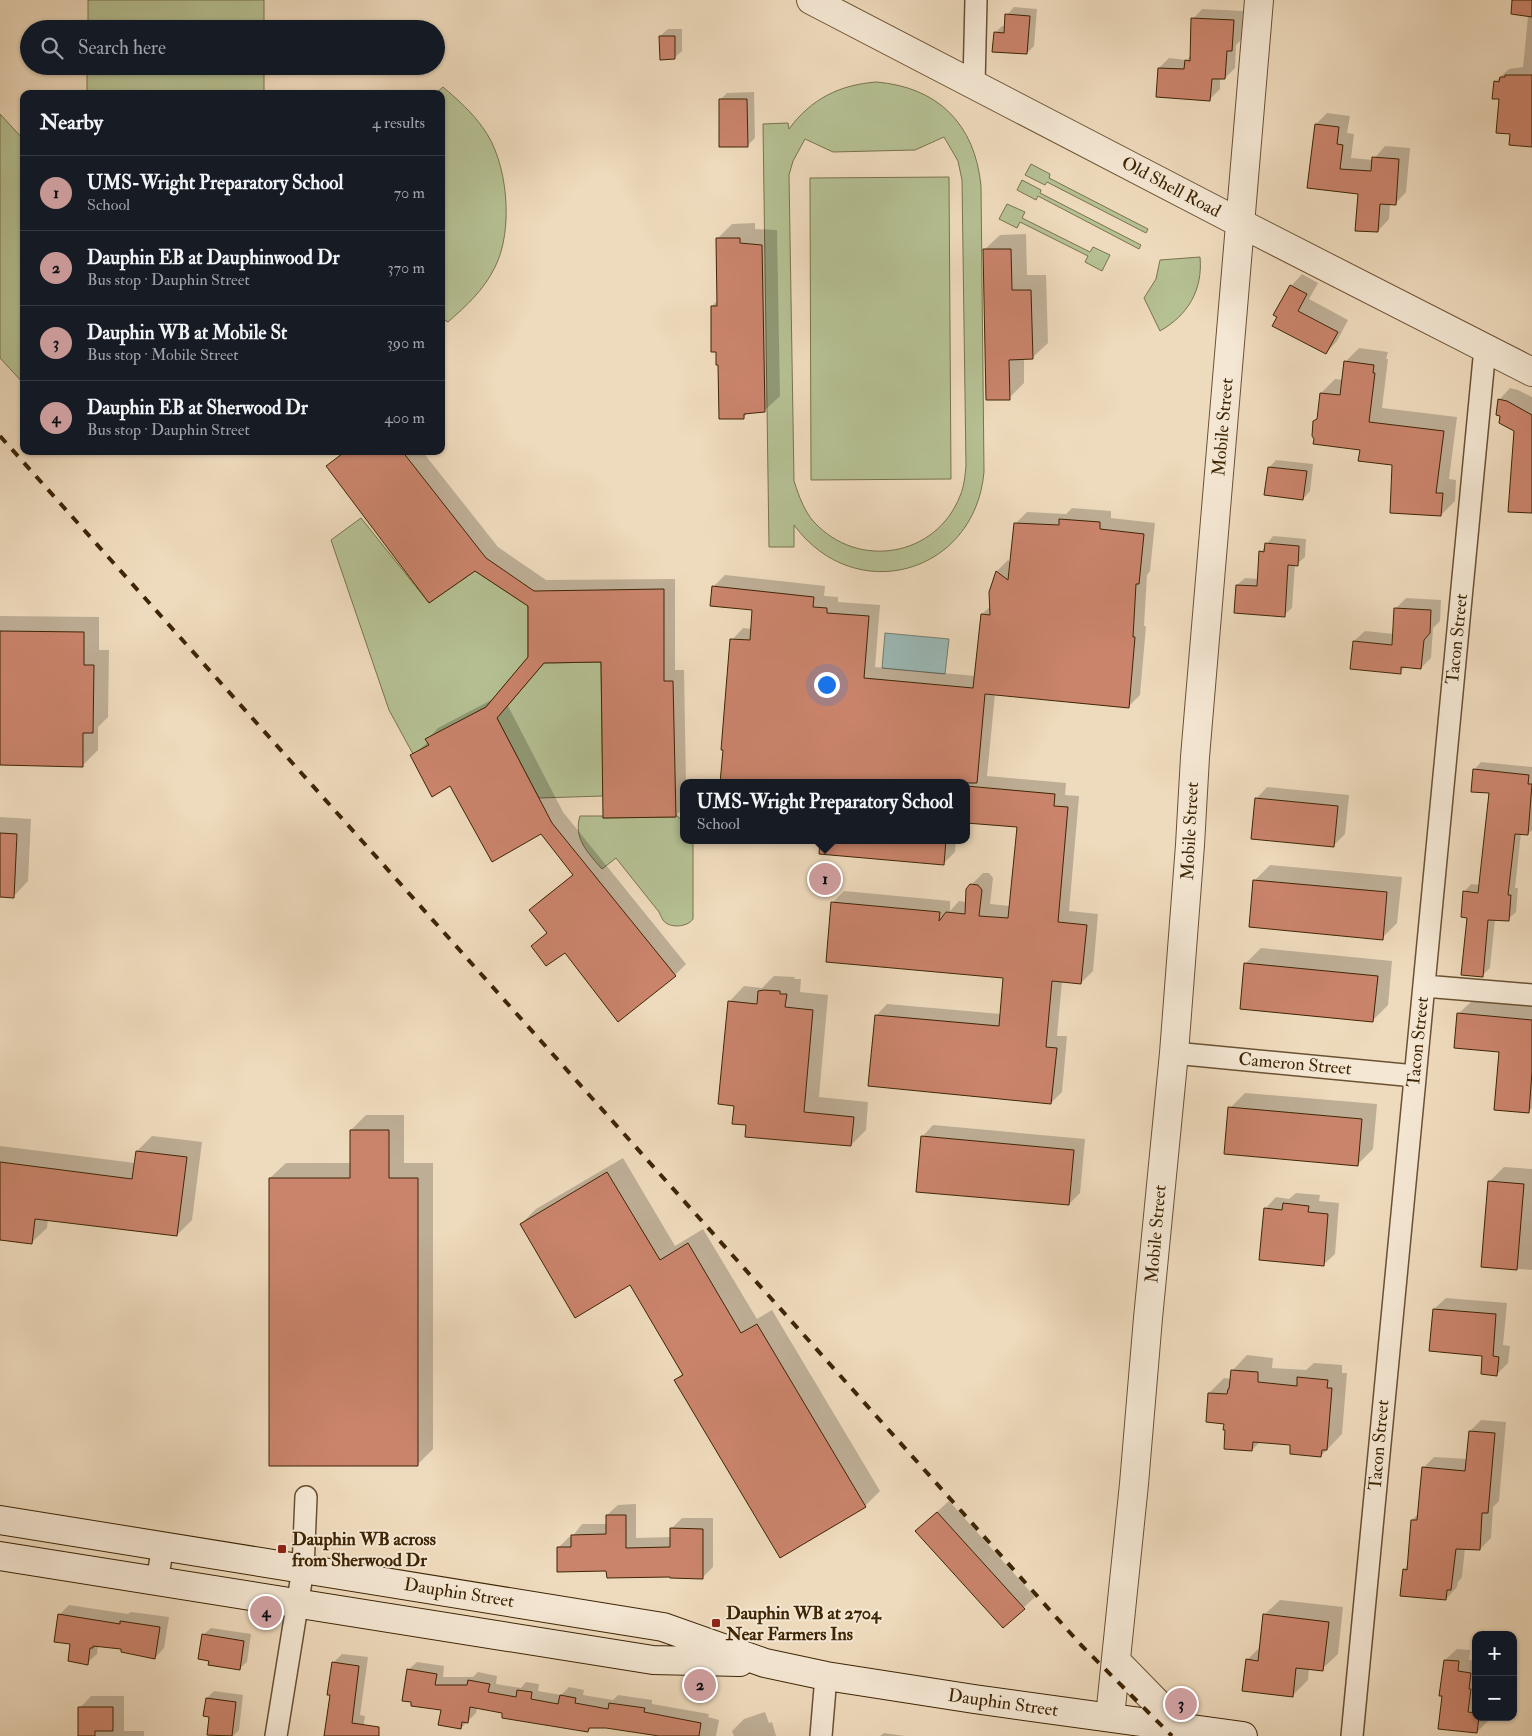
<!DOCTYPE html>
<html lang="en">
<head>
<meta charset="utf-8">
<style>
  :root { --surface:#171b24; --page:#242831; --text:#f1f3f6; --muted:#9ea1a6; --line:#363941; --accent:#c59692 }
  body { margin:0; font-family:"IM FELL Double Pica",serif; background:var(--page); color:var(--text) }
  .controls { position:absolute; right:15px; bottom:15px; display:grid; overflow:hidden; border-radius:10px; box-shadow:0 1px 4px #0004 }
  .controls button { width:45px; height:45px; display:grid; place-items:center; padding:0; border:0; border-bottom:1px solid var(--line); background:var(--surface); color:var(--text); font:25px sans-serif }
  .you { position:absolute; left:826px; top:684px; width:18px; height:18px; margin:-12px; border:4px solid #fff; border-radius:50%; background:#1a73e8; box-shadow:0 0 0 8px #1a73e833 }
  .badge { display:grid; place-items:center; width:32px; height:32px; border-radius:50%; background:var(--accent); color:#111; font-size:16px; font-weight:700 }
  .pin { position:absolute; translate:-50% -50%; border:2px solid #fff; box-shadow:0 1px 5px #0006 }
  .popup { position:absolute; left:680px; top:779px; width:290px; height:65px; box-sizing:border-box; display:grid; place-content:center; border-radius:10px; background:var(--surface); filter:drop-shadow(0 1px 4px #0005); font-size:16px; white-space:nowrap; color:var(--muted) }
  .popup b { font-size:19px; color:var(--text) }
  .popup::after { content:''; position:absolute; left:50%; top:100%; margin-left:-10px; border:10px solid transparent; border-top-color:var(--surface) }
  .list { margin:0; padding:0; list-style:none }
  h2 { display:flex; justify-content:space-between; align-items:center; height:65px; margin:0; padding:0 20px; font-size:21px }
  h2 small { font-size:16px; font-weight:400; color:var(--muted) }
  .list li { display:grid; grid-template-columns:32px 1fr auto; gap:15px; align-items:center; box-sizing:border-box; height:75px; padding:0 20px; border-top:1px solid var(--line) }
  .list b { display:block; font-size:19px; white-space:nowrap }
  .list p { margin:0; font-size:16px; white-space:nowrap; color:var(--muted) }
  .list em { font-size:16px; font-style:normal; color:var(--muted) }
  .icon { flex:none; width:28px; height:28px; fill:none; stroke:currentColor; stroke-width:2; stroke-linecap:round; stroke-linejoin:round }
  .map { position:relative; flex:none; width:1532px; height:1736px; overflow:hidden }
  .search { position:absolute; background:var(--surface); box-shadow:0 1px 4px #0004; left:20px; top:20px; width:425px; height:55px; display:flex; align-items:center; gap:12px; box-sizing:border-box; padding:0 18px; border-radius:28px; color:var(--muted); font-size:19px }
  .panel { position:absolute; background:var(--surface); box-shadow:0 1px 4px #0004; left:20px; top:90px; width:425px; height:365px; border-radius:10px }
  .map>svg:first-child { display:block }
  .green { fill:#b5c093; stroke:#7a724c; fill-rule:evenodd }
  .water { fill:#9bb9b7; stroke:#767e6f }
  .shadow { fill:#0003 }
  .building { fill:#ca846c; stroke:#3e2504 }
  .lines { fill:none; stroke-linecap:round; stroke-linejoin:round }
  .minor-casing { stroke:#6a5232; stroke-width:24 }
  .tertiary-casing { stroke:#6a5232; stroke-width:30 }
  .secondary-casing { stroke:#3e2504; stroke-width:30 }
  .minor { stroke:#f4e7d3; stroke-width:21 }
  .tertiary { stroke:#f4e7d3; stroke-width:28 }
  .secondary { stroke:#f4e7d3; stroke-width:28 }
  .rail { stroke:#3e2504; stroke-width:4; stroke-dasharray:9 9; stroke-linecap:butt }
  .poi-dot { fill:#8f2418; stroke:#f4e7d3; stroke-width:2 }
  .labels { text-anchor:middle; dominant-baseline:central; stroke-width:4; stroke-linejoin:round; paint-order:stroke }
  .street-label { font-size:18px; fill:#3e2504; stroke:#f4e7d3 }
  .poi-label { font-size:18px; font-weight:bold; fill:#3e2504; stroke:#f4e7d3; text-anchor:start }
</style>
</head>
<body>
<div class="map">
<svg width="1532" height="1736" viewBox="0 0 1532 1736">
  <rect width="100%" height="100%" fill="#eedabc"/>
  <filter id="stains"><feTurbulence type="fractalNoise" baseFrequency=".004" numOctaves="4"/><feColorMatrix values="0 0 0 0 .2 0 0 0 0 .09 0 0 0 0 .02 0 0 0 .5 -.17"/></filter>
  <radialGradient id="worn" r=".72"><stop offset=".6" stop-color="#630" stop-opacity="0"/><stop offset="1" stop-color="#630" stop-opacity=".3"/></radialGradient>
  <path class="green" d="M88 0H264V29H88Z
    M87 66H264V94H87Z
    M876 82C938 87 975 124 981 186L984 472C975 574 855 608 794 525V547H769L763 124 788 123 789 129C811 99 839 85 876 82ZM944 137 958 161 962 180 966 466C965 476 964 487 960 496 936 557 858 570 814 522 804 511 799 496 794 481L789 175 793 161 805 139 833 152 915 150Z
    M443 87C458 100 472 112 483 128 508 161 514 230 495 267 484 290 466 306 448 322L441 318V94H435Z
    M0 114 24 140V384L0 358Z
    M1031 164 1050 174 1049 178 1148 229 1146 233 1047 182 1045 185 1025 175Z
    M949 177 951 479 811 480 810 178Z
    M1022 180 1041 190 1040 193 1141 245 1139 249 1038 196 1036 200 1017 190Z
    M1007 204 1025 212 1022 218 1090 252 1093 247 1110 255 1102 271 1085 262 1088 256 1020 222 1017 228 999 219Z
    M1200 257C1203 290 1188 315 1160 331L1144 298 1156 279 1160 260Z
    M361 518 429 603 475 571 528 606V657L486 707 426 739 429 745 413 754 389 710 331 540Z
    M601 662 603 796 539 798 497 718 544 663Z
    M676 815 684 822V840H693V919C688 927 669 929 663 920 661 917 660 914 659 912L616 858 602 869C588 853 573 838 580 816H603V818L675 817Z"/>
  <path class="water" d="M885 633 949 639 945 674 882 668Z"/>
  <path class="shadow" d="M1513 0H1532V146L1512 133 1495 82 1509 69 1523 67 1528 17H1526Z
    M1014 7 1037 9 1034 46 1027 53 995 33 1002 26H1006L1007 15Z
    M1202 9 1243 11 1241 40 1236 45 1235 68 1225 78H1220V89L1210 99 1159 68 1169 58 1187 60 1191 55 1193 19Z
    M668 29H682V51L674 58 660 36Z
    M754 92 755 138 747 146 720 100 727 93Z
    M1327 113 1350 116 1347 133 1354 134 1351 158 1373 160 1385 146 1410 148 1406 192 1395 204 1390 203 1389 219 1378 231 1359 193 1309 187 1316 124Z
    M755 223V229L777 230 780 396 764 411 748 413 743 418 719 364 712 306 718 300 717 239 732 224Z
    M1026 234 1027 275H1046L1048 343 1032 358H1024V383L1009 398 984 250 1000 235Z
    M1302 274 1318 283 1309 299 1348 320 1337 341 1326 353 1274 325 1291 286Z
    M1359 348 1388 352 1386 359H1388L1382 408 1457 417 1449 479 1456 480 1455 501 1441 515 1393 464 1361 449 1318 419 1321 393 1335 379 1343 380 1345 362Z
    M1510 388 1518 390 1532 397V511L1515 430 1501 415 1499 400Z
    M344 451H422L498 547 546 580 675 579V670H684L686 783H684V808L675 816 602 660 546 661 508 706 563 812 686 964 675 975 565 951 532 946 548 932 531 910 542 899 574 874 541 832 450 785 412 756 428 742 427 740 438 728 495 698 529 658V605L327 467Z
    M1276 460 1313 464 1310 491 1303 499 1269 468Z
    M1072 508 1111 511V518L1155 523 1150 571 1147 575 1144 626H1146L1140 695 1128 707 995 694 987 776 1066 783 1065 795 1079 796 1069 911 1098 914 1093 971 1081 983 1062 981 1057 1036H1067L1062 1092 1051 1103 876 1016 887 1004 1001 1014 1004 977 833 902 844 891 950 901V911L959 901 967 902 971 885 983 873H989L993 878 990 904 1011 906 1018 826 966 822V783L732 640 743 628 752 629 754 609 713 587 725 575 825 586 824 596 838 597V602L880 605 875 667 976 676 982 614 991 606 990 592 997 571 1008 560 1011 563 1015 524 1027 512 1066 514Z
    M1273 536 1306 539 1305 557 1297 564H1295L1292 608 1284 615 1237 585 1245 578 1259 579 1261 552Z
    M1406 598 1441 600 1440 621 1433 628 1431 658 1421 668 1406 666 1400 672 1354 641 1365 631 1394 634 1396 608Z
    M0 616 99 617V650H109L108 717 98 727V750L82 766 0 764Z
    M1481 762 1532 767V830L1528 834 1521 833 1515 888H1518L1516 912 1508 919H1495L1490 968 1482 976 1464 892 1471 884 1480 885 1490 792 1474 770Z
    M1267 787 1349 795 1345 834 1334 845 1256 799Z
    M0 817 31 819 28 881 13 897 0 896Z
    M822 840H956L955 852 943 864Z
    M1270 865 1402 877 1397 923 1382 938 1255 880Z
    M1261 948 1392 961 1388 1005 1373 1020 1245 964Z
    M774 976 795 977 794 979H801L800 992 828 995 819 1097 868 1102 866 1130 851 1145 748 1124 735 1104 729 1002 744 986 762 988Z
    M1474 999 1532 1003V1108L1528 1112 1500 1051 1458 1014Z
    M1245 1093 1377 1104 1373 1149 1358 1164 1230 1108Z
    M366 1115H404V1163H433V1449L418 1464 270 1178 286 1163H351V1130Z
    M933 1125 1085 1139 1080 1193 1069 1204 922 1137Z
    M152 1136 202 1142 192 1220 177 1235 48 1219 47 1228 31 1243 0 1239V1146L135 1163 137 1151Z
    M623 1158 675 1246 703 1229 757 1319 772 1310 880 1491 865 1506 675 1381 683 1373 630 1284 521 1224 536 1209Z
    M1504 1167 1532 1169V1270L1482 1266 1490 1181Z
    M1296 1193 1320 1195 1319 1201 1339 1203 1335 1254 1323 1265 1265 1209 1276 1197 1289 1199Z
    M1446 1298 1507 1303 1503 1345 1510 1346 1508 1363 1497 1374 1484 1355 1434 1309Z
    M1247 1355 1273 1358 1272 1368 1306 1370 1314 1363 1342 1365V1373H1347L1342 1434 1321 1456 1292 1444 1260 1442 1252 1450 1225 1423 1209 1393 1224 1378 1231 1379 1232 1371Z
    M1481 1420 1506 1422 1499 1501 1493 1507 1491 1538 1480 1549 1465 1548 1462 1577 1458 1582 1457 1587 1446 1599 1404 1570 1408 1565 1412 1520 1418 1514 1423 1468 1434 1457 1468 1459 1470 1431Z
    M949 1501 1035 1597 1003 1627 928 1520Z
    M636 1504V1538L671 1537 672 1528 682 1518H713V1567L702 1578 608 1570 558 1548 569 1537H572L582 1524H607V1515L618 1505Z
    M1280 1600 1343 1607 1338 1654 1322 1669 1309 1668 1308 1680 1293 1695 1247 1660 1261 1646 1264 1615Z
    M69 1605 128 1614 131 1612 169 1617 164 1648 155 1658 123 1648 98 1645 97 1654 87 1663 71 1643 59 1615Z
    M211 1628 251 1634 247 1662 239 1669 210 1660 203 1635Z
    M1457 1649 1470 1650 1469 1660 1476 1661V1717H1489L1488 1721 1477 1732 1440 1728 1445 1660Z
    M342 1654 368 1657 360 1715 365 1716 362 1736H323L325 1734 332 1694 333 1663Z
    M417 1662 444 1666 443 1677H473L478 1672 497 1676 496 1684 521 1688 526 1682 539 1684 538 1691 561 1695 569 1687 584 1690 583 1695 613 1700 618 1695 652 1700V1704L709 1714 708 1717 719 1720 716 1736H663L606 1727H592L588 1731 477 1707 476 1713 461 1728 408 1670Z
    M214 1691 243 1695 239 1730 233 1736H208L211 1716 207 1698Z
    M91 1696H124V1731H144V1736H80V1708Z
    M765 1712 769 1723 772 1722 776 1736H734L732 1731 744 1719Z
    M884 1733 905 1736H880Z"/>
  <path class="building" d="M1512 0H1532V17L1511 14Z
    M1005 14 1030 16 1027 54 992 52 994 32 1004 33Z
    M1191 18 1234 20 1232 51H1227L1225 79H1212L1210 101 1156 97 1158 68 1184 69 1185 60 1190 61Z
    M659 36H675V59L660 60Z
    M1505 75H1532V147L1509 145 1510 134 1496 133 1499 99H1492L1494 81 1499 82 1500 77H1505Z
    M719 99H747L748 147H719Z
    M1315 124 1339 127 1337 144 1343 145 1340 169 1371 171 1372 157 1399 159 1396 205 1380 204 1378 232 1355 231 1358 194 1307 188Z
    M716 238H740V243L762 245 765 412 744 414V419H719L718 365H716V352H711V306H717Z
    M983 249H1011L1012 290H1031L1033 359 1009 360 1010 400H986Z
    M1290 285 1307 294 1298 311 1338 332 1326 354 1272 326 1277 317 1273 315Z
    M1344 361 1374 365 1373 373H1375L1369 422 1444 431 1436 493H1443L1441 516 1390 513 1392 465 1358 461 1360 450 1313 444 1314 439 1312 436 1313 421 1317 419 1320 393 1340 395Z
    M1498 399 1507 401 1532 415V513L1508 512 1514 431 1499 423 1500 416 1496 415Z
    M346 451H402L486 558 534 591 664 589V681H673L676 817 603 818 601 662 544 663 497 718 552 823 676 976 618 1022 565 953 546 966 531 946 547 933 529 910 573 875 541 834 492 862 450 786 432 797 410 755 429 745 425 739 486 707 528 657V606L475 571 429 603 326 466Z
    M1268 467 1307 471 1303 500 1264 495Z
    M1059 519 1100 522V529L1144 534 1139 584H1136L1133 637H1135L1129 708 985 694 977 783H720L723 750H721L730 639 750 640 752 610 710 606 712 586 814 597 813 607 827 608V613L869 616 864 678 973 688 981 614 990 615 989 592 996 571 1008 580 1014 523 1059 525Z
    M1265 543 1299 546 1298 566 1288 565 1285 617 1234 613 1236 585 1257 586 1259 551 1264 552Z
    M1394 608 1431 610 1430 633 1424 640 1421 669 1401 667V674L1350 669 1353 641 1392 645Z
    M0 631 84 632V665H94L93 733H83V767L0 765Z
    M1473 769 1529 775 1528 784H1532L1528 835 1515 834 1508 895H1511L1509 921 1488 920 1483 977 1461 975 1467 918 1461 917 1463 891 1478 893 1489 793 1471 792Z
    M966 786 1055 794 1054 806 1068 807 1058 922 1087 925 1081 984 1052 981 1046 1047 1057 1048 1051 1104 868 1086 875 1015 999 1026 1003 978 826 962 831 902 940 912 939 921 946 912 965 914 966 889 970 884 978 885 982 890 979 916 1008 918 1017 827 966 823Z
    M1255 798 1338 806 1334 847 1251 839Z
    M0 833 17 834 14 898 0 897Z
    M820 840H946L944 865 819 854Z
    M1253 880 1387 892 1383 940 1249 927Z
    M1244 963 1378 976 1373 1022 1240 1009Z
    M764 990 780 991V994H787L785 1007 813 1010 804 1112 854 1117 851 1146 745 1137 746 1125 732 1124 734 1106 718 1104 728 1001 757 1004 758 991Z
    M1457 1013 1532 1020V1072L1529 1113 1494 1110 1499 1052 1454 1048Z
    M1228 1107 1362 1119 1358 1166 1224 1154Z
    M350 1130H389V1178H418V1466H269V1178H350Z
    M921 1136 1074 1150 1069 1205 916 1192Z
    M136 1151 187 1157 177 1236 35 1219 32 1244 0 1240V1162L132 1179Z
    M607 1172 660 1260 688 1243 741 1333 757 1324 866 1507 780 1558 674 1380 683 1375 630 1285 575 1318 520 1224Z
    M1488 1181 1524 1184 1517 1270 1481 1267Z
    M1283 1203 1309 1206 1308 1212 1328 1214 1324 1266 1259 1260 1264 1208 1282 1210Z
    M1433 1309 1496 1314 1493 1356 1499 1357 1497 1376 1481 1374 1482 1356 1429 1351Z
    M1231 1370 1258 1372V1382L1297 1386V1377L1328 1380 1327 1388H1332L1327 1450H1322L1321 1457 1290 1454V1445L1253 1442 1252 1451 1224 1449 1225 1430H1223L1224 1424 1206 1422 1208 1393 1227 1394 1228 1389H1229Z
    M1469 1431 1495 1433 1488 1513H1482L1480 1550 1456 1549 1451 1590H1447L1446 1600 1400 1596 1403 1569 1407 1570 1411 1520H1417L1422 1467 1465 1471Z
    M937 1512 1025 1609 1003 1628 915 1531Z
    M606 1515H626V1548L670 1547V1528L703 1529V1579L670 1578V1577L607 1578 606 1571 557 1572V1547H571V1535L606 1534Z
    M58 1614 120 1624V1621L160 1627 155 1659 121 1652V1649L93 1646V1648H90L88 1665 68 1661 70 1644 54 1642Z
    M1263 1614 1329 1622 1323 1671 1296 1668 1293 1697 1242 1691 1246 1659 1258 1661Z
    M202 1634 244 1641 240 1670 208 1665 209 1661 198 1659Z
    M1444 1660 1459 1661 1458 1671 1471 1673 1469 1689H1471L1468 1712 1476 1713V1717H1479L1477 1733 1438 1729 1442 1696H1439Z
    M332 1662 359 1666 352 1723 379 1727V1736H324L330 1695H327Z
    M407 1669 437 1674 435 1685H467L468 1680 490 1684 488 1692 516 1697 517 1690 532 1692 531 1699 558 1704 560 1695 576 1698 575 1703 608 1709 609 1703 645 1708 644 1712 701 1723 699 1736H659L606 1728H589L588 1732 502 1718V1713L470 1707 468 1723 462 1722 461 1729 438 1725 441 1710 411 1706V1702L402 1701Z
    M206 1698 236 1702 232 1736 207 1735 209 1717 203 1716Z
    M78 1707H113V1731H95V1736H78Z"/>
  <g class="lines">
    <g class="minor-casing">
      <path id="minor" d="M974 84 976 0
        M1424 986 1532 995
        M1174 1053 1415 1076
        M157 1581 163 1546
        M276 1736 303 1569 306 1497
        M821 1736 826 1676
        M1352 1736 1485 348"/>
    </g>
    <g class="tertiary-casing">
      <path id="tertiary" d="M811 0 1240 223 1532 372
        M1116 1661 1159 1705 1170 1726
        M1110 1717 1134 1484 1148 1318 1174 1053 1190 845 1195 757 1259 0"/>
    </g>
    <g class="secondary-casing">
      <path id="secondary" d="M0 1520 663 1627 765 1663 826 1676 974 1699 1243 1736
        M0 1556 653 1660 740 1662"/>
    </g>
    <use href="#minor" class="minor"/>
    <use href="#tertiary" class="tertiary"/>
    <use href="#secondary" class="secondary"/>
    <path class="rail" d="M0 436 1081 1645 1172 1736"/>
  </g>
  <g class="poi-dot">
    <rect x="277" y="1544" width="10" height="10" rx="2.5"/>
    <rect x="711" y="1618" width="10" height="10" rx="2.5"/>
  </g>
  <g class="labels">
    <g class="street-label">
      <text transform="translate(1171 187) rotate(28)">Old Shell Road</text>
      <text transform="translate(1223 427) rotate(-85)">Mobile Street</text>
      <text transform="translate(1457 639) rotate(-84)">Tacon Street</text>
      <text transform="translate(1190 831) rotate(-87)">Mobile Street</text>
      <text transform="translate(1418 1042) rotate(-84)">Tacon Street</text>
      <text transform="translate(1295 1064) rotate(5)">Cameron Street</text>
      <text transform="translate(1156 1234) rotate(-85)">Mobile Street</text>
      <text transform="translate(1379 1445) rotate(-85)">Tacon Street</text>
      <text transform="translate(459 1593) rotate(9)">Dauphin Street</text>
      <text transform="translate(1003 1703) rotate(8)">Dauphin Street</text>
    </g>
    <g class="poi-label">
      <text x="292" y="1539">Dauphin WB across<tspan x="292" dy="21">from Sherwood Dr</tspan></text>
      <text x="726" y="1613">Dauphin WB at 2704<tspan x="726" dy="21">Near Farmers Ins</tspan></text>
    </g>
  </g>
  <rect width="100%" height="100%" filter="url(#stains)"/>
  <rect width="100%" height="100%" fill="url(#worn)"/>
</svg>
<div class="controls">
<button>+</button>
<button>−</button>
</div>
<div class="you"></div>
<div class="pin badge" style="left:825px;top:879px">1</div>
<div class="popup"><b>UMS-Wright Preparatory School</b>School</div>
<div class="pin badge" style="left:700px;top:1685px">2</div>
<div class="pin badge" style="left:1181px;top:1704px">3</div>
<div class="pin badge" style="left:266px;top:1612px">4</div>
<div class="search"><svg class="icon" aria-label="search" viewBox="0 0 24 24"><circle cx="10" cy="10" r="6"/><path d="M15 15l6 6"/></svg>Search here</div>
<section class="panel">
<h2>Nearby<small>4 results</small></h2>
<ul class="list">
<li><span class="badge">1</span><div><b>UMS-Wright Preparatory School</b><p>School</p></div><em>70 m</em></li>
<li><span class="badge">2</span><div><b>Dauphin EB at Dauphinwood Dr</b><p>Bus stop · Dauphin Street</p></div><em>370 m</em></li>
<li><span class="badge">3</span><div><b>Dauphin WB at Mobile St</b><p>Bus stop · Mobile Street</p></div><em>390 m</em></li>
<li><span class="badge">4</span><div><b>Dauphin EB at Sherwood Dr</b><p>Bus stop · Dauphin Street</p></div><em>400 m</em></li>
</ul>
</section>
</div>
</body>
</html>
